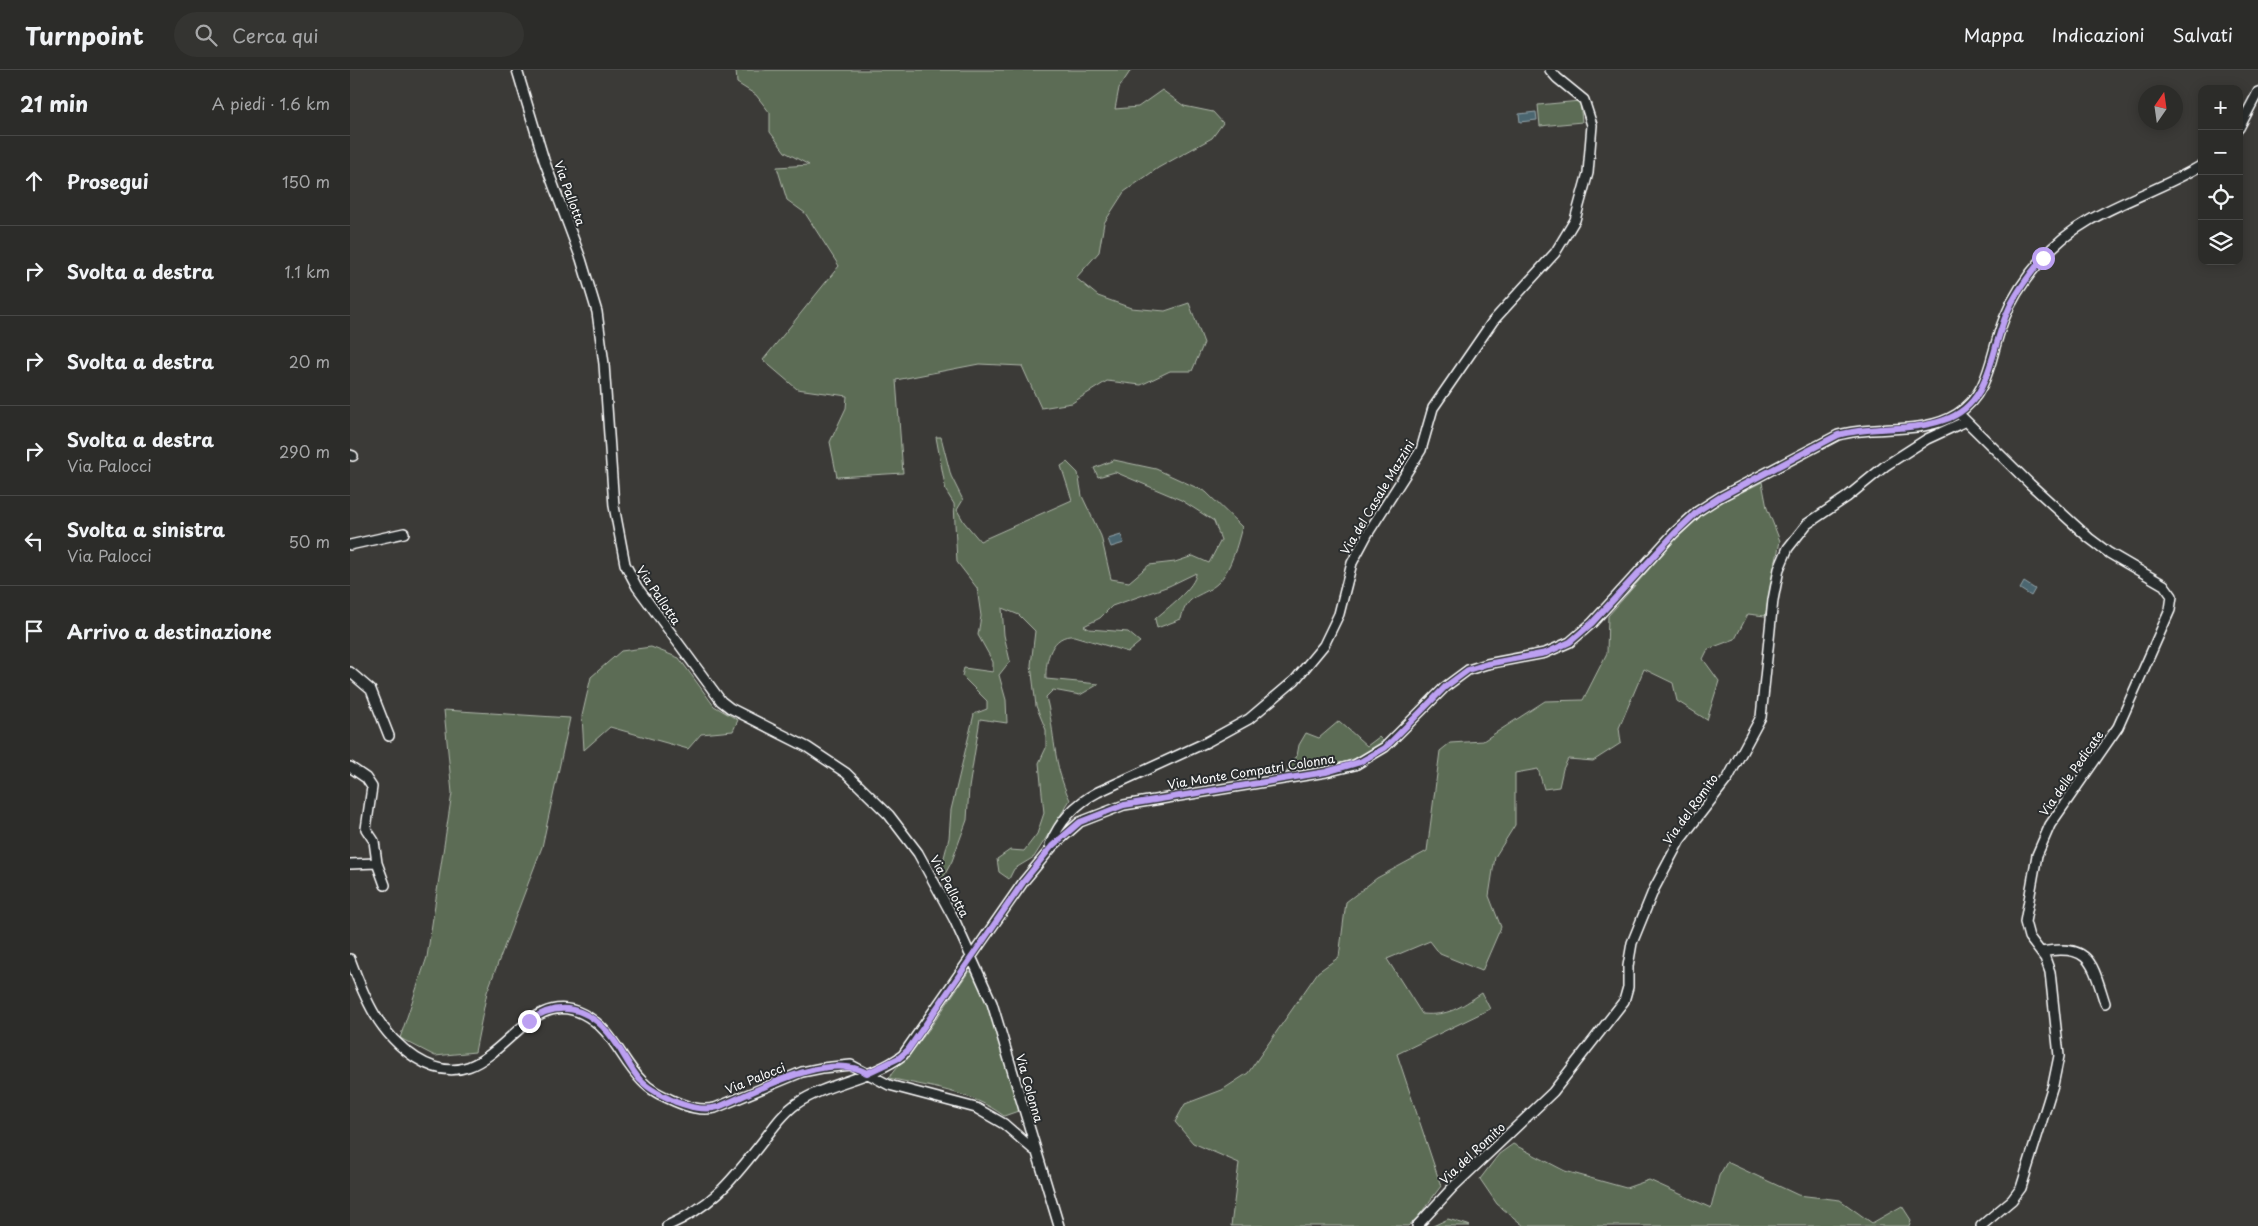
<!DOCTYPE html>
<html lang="it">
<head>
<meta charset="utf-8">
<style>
  :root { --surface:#2c2c29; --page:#343431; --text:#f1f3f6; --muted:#a6a7a8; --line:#484846 }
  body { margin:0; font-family:"Playpen Sans",sans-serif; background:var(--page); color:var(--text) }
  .controls { position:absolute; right:15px; top:15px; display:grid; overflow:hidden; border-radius:10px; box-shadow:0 2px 12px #0003 }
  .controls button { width:45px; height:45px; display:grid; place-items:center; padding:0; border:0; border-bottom:1px solid var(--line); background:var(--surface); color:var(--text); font:25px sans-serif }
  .compass { position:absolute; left:1788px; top:15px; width:45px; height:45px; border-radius:50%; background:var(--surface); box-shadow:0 2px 12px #0003; rotate:13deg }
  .stop { position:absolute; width:15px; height:15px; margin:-11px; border:4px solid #bca0f2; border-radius:50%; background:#fff }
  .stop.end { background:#bca0f2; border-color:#fff; box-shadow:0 1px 5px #0008 }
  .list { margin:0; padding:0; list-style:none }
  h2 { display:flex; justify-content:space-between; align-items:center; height:65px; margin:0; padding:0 20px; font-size:21px }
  h2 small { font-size:16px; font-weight:400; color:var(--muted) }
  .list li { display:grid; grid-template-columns:32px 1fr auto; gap:15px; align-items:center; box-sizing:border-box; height:90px; padding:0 20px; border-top:1px solid var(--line) }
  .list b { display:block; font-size:19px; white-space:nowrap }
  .list p { margin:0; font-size:16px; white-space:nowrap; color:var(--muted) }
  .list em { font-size:16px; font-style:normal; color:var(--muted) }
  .icon { flex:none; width:28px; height:28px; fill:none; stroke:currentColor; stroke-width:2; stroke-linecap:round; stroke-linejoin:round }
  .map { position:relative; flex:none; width:1908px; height:1156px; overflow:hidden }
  header { display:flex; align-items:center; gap:30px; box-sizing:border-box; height:70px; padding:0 25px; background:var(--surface); border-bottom:1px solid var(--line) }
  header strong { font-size:24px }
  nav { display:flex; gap:28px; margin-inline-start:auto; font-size:18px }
  .search { width:350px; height:45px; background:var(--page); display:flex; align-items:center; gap:12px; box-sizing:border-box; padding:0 18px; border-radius:28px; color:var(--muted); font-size:19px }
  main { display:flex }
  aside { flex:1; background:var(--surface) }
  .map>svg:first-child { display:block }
  .green { fill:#5c6c54; stroke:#aeb6aa }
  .water { fill:#4b6670; stroke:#93a3a9 }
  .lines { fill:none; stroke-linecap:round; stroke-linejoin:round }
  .minor-casing { stroke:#fff; stroke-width:12 }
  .minor { stroke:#2a2d2e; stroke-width:9 }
  .route { stroke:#bca0f2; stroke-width:6 }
  .labels { text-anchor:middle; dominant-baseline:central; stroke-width:4; stroke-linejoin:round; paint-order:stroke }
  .street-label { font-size:12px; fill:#fff; stroke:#2a2d2e }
</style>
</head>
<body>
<header>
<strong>Turnpoint</strong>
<div class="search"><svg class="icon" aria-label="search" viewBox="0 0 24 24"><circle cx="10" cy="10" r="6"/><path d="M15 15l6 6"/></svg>Cerca qui</div>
<nav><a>Mappa</a><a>Indicazioni</a><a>Salvati</a></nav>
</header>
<main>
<aside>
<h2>21 min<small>A piedi · 1.6 km</small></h2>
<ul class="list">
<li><svg class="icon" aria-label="ahead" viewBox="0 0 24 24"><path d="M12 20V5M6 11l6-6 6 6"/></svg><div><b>Prosegui</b></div><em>150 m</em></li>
<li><svg class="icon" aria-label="right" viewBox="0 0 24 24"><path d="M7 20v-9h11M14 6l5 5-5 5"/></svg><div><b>Svolta a destra</b></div><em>1.1 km</em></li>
<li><svg class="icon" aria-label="right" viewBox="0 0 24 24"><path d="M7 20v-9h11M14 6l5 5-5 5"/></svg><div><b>Svolta a destra</b></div><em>20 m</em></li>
<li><svg class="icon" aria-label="right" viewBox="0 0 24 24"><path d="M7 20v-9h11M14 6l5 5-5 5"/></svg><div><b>Svolta a destra</b><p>Via Palocci</p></div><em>290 m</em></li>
<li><svg class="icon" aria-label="left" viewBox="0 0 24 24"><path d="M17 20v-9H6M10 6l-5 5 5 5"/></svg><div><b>Svolta a sinistra</b><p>Via Palocci</p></div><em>50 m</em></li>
<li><svg class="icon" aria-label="arrive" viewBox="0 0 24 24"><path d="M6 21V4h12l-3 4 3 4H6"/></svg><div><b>Arrivo a destinazione</b></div></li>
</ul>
</aside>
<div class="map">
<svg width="1908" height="1156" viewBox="0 0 1908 1156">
  <rect width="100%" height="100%" fill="#3b3a37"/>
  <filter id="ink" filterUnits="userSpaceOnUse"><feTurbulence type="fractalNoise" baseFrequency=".02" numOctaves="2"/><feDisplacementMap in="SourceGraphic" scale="10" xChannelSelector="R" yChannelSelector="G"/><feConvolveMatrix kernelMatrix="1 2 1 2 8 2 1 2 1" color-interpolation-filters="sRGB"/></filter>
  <g filter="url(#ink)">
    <path class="green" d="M386 0H781L769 18 765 39 788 37 812 20 834 36 863 42 873 53 862 68 808 98 774 122 754 153 749 182 726 208 748 226 781 238 815 241 839 233 854 273 842 301H820L791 315 757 311 722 333 691 338 672 296 629 294 546 310 553 403 487 407 480 372 496 338 497 326 447 319 413 290 489 196 455 143 437 130 427 97 459 95 435 82 420 62V43L406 25 387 13Z
      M1230 31 1232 52 1190 56 1188 35Z
      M586 367H591L601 406 613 430 607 440 614 452 630 471 722 430 711 396 717 392 728 403 732 426 751 466 761 509 779 512 799 495 825 492 843 486 859 493 871 470 864 451 831 430 765 402 748 407 744 398 764 390 806 399 856 422 892 457C887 475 882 497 869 512 853 528 837 522 831 549L807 558 805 549C816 539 846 517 846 503L819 516 762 536 750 548 734 556 739 559 778 562 790 572 778 582 724 566C702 564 695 590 696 609L749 614 730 625 703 620 696 627C706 665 702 693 720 730L684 787 664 799 659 809 649 802 647 789 660 780 674 781 687 764 694 743 689 693 696 678V660L686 636 681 595 685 561 669 545 652 538 654 565 660 591 649 605 656 630 657 653 630 649 619 718 617 750 602 791 592 810 590 803 599 768 601 740 624 644 637 639V631L612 606 614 598 643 602V592L628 565 631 546 627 518 607 492 604 434 596 421Z
      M1412 412 1417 438 1430 471 1415 546 1398 544 1385 569 1358 579 1353 589 1369 611 1357 650 1327 631 1323 613 1294 599 1269 658 1271 673 1243 691 1218 689 1213 699 1209 717 1194 719 1188 699 1165 703V755L1145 787 1139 826 1151 857 1132 901 1090 884 1080 871 1037 889 1072 944C1099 946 1109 938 1132 923L1140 939 1047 984 1091 1116 1068 1147 1058 1156H881L889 1093 843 1073 825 1052 835 1034 872 1020 898 1003 968 902 989 887 996 832 1027 808 1077 781 1090 681 1100 673 1133 671 1195 631 1233 630 1257 583 1258 546 1323 472 1358 439Z
      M301 577 329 588 364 636 388 650 383 661 351 664 338 679 260 657 234 680 232 646 241 607 271 581Z
      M94 640 220 648 192 777 137 922 125 982 85 986 50 968 77 887 102 723Z
      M989 651 1017 676 1029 667 1034 672C1006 694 972 698 937 702L939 692 947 686 949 675 956 663 969 668Z
      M619 901 623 903 632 917 671 1040 654 1046C621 1021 578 1017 539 1008 546 996 556 989 564 979 584 954 601 927 619 901Z
      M1163 1074 1215 1101 1276 1118 1299 1110 1361 1138 1369 1106 1377 1092 1448 1125 1490 1130 1522 1153 1552 1136 1561 1150 1559 1156H1174L1147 1134 1130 1109 1149 1084Z
      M1098 1149 1118 1155 1120 1156H1083Z"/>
    <path class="water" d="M1186 42 1187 50 1170 52 1169 44Z
      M771 465 774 473 761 477 758 469Z
      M1674 512 1685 519 1681 526 1670 519Z"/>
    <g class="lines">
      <g class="minor-casing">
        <path id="minor" d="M167 0 194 90 231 189 247 242 254 294 264 436 275 494 287 517 371 631 380 638 457 677 496 703 539 745 568 783 604 849 642 933 709 1156
          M1889 58 1908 22
          M1612 347 1680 414 1739 468 1759 483 1814 515 1822 526 1820 540 1768 657 1700 755 1687 785 1675 852 1679 867 1695 888 1700 902 1709 986 1703 1015 1671 1118 1662 1130 1631 1156
          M0 385 3 386
          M0 475 54 463
          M0 602 21 620 39 666
          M0 697 16 708 22 717 16 759 24 771 27 793 0 794
          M700 775C709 752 725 734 748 722L857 672 899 649 945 610 974 575 989 544 1002 493 1018 463 1071 380 1083 338 1143 251 1205 183 1225 150 1238 103 1242 55 1234 30 1207 8 1200 0
          M27 793 35 815
          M1691 882C1741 873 1742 893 1755 933
          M0 889C15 929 29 964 66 988 144 1038 168 911 233 944 263 959 270 989 292 1011 301 1021 313 1026 324 1031 338 1037 350 1041 365 1038L452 1002 472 998 501 995 539 1015 626 1038 654 1054 684 1080
          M317 1156C364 1135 382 1110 413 1071 423 1058 432 1044 446 1034 478 1012 522 1009 553 985L674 811 703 776 730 752 774 735 976 702 1005 695 1035 677 1095 617 1118 600 1137 594 1195 583 1220 572 1242 553 1324 463 1348 441 1370 427 1488 365C1526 354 1572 366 1607 344 1641 323 1640 283 1654 249 1663 226 1677 206 1693 188 1733 140 1800 127 1852 95
          M1067 1156 1103 1117 1203 1022 1274 931 1278 917V896L1282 873 1304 819 1330 770 1378 708 1411 647 1423 530 1429 499 1438 478 1457 454 1497 427 1535 396 1577 369 1616 351"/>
      </g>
      <use href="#minor" class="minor"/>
    </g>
  </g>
  <g class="lines" filter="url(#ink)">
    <path class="route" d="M179 951C208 930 238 937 260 965 272 979 278 996 290 1010 300 1020 313 1026 326 1032 340 1037 353 1041 368 1037 407 1021 477 981 517 1003L549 988 558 980 674 811 702 776 730 752 774 735 976 702 1010 692 1035 678 1095 617 1118 600 1137 594 1196 583 1220 572 1242 553 1324 464 1348 441 1370 427 1488 365C1522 355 1560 362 1594 350 1642 334 1640 281 1657 243 1665 223 1679 205 1693 188"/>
  </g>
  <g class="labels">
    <g class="street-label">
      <text transform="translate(220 123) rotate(70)">Via Pallotta</text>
      <text transform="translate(1027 427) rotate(-59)">Via del Casale Mazzini</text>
      <text transform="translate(309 525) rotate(56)">Via Pallotta</text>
      <text transform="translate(901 701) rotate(-9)">Via Monte Compatri Colonna</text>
      <text transform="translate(1721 703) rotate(-55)">Via delle Pedicate</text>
      <text transform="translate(1340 739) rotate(-54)">Via del Romito</text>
      <text transform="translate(600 816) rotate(62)">Via Pallotta</text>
      <text transform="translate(405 1008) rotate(-22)">Via Palocci</text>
      <text transform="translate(680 1018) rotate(74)">Via Colonna</text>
      <text transform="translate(1122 1083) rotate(-43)">Via del Romito</text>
    </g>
  </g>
</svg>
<div class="controls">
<button>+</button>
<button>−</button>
<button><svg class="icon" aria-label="locate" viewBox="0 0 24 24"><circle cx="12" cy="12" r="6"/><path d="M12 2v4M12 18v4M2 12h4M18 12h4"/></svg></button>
<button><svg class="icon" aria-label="layers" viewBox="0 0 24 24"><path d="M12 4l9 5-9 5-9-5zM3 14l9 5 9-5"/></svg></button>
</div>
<svg class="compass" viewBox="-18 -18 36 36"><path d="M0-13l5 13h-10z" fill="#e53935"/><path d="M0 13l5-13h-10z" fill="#a6a7a8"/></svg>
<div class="stop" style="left:1693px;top:188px"></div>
<div class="stop end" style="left:179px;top:951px"></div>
</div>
</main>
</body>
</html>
